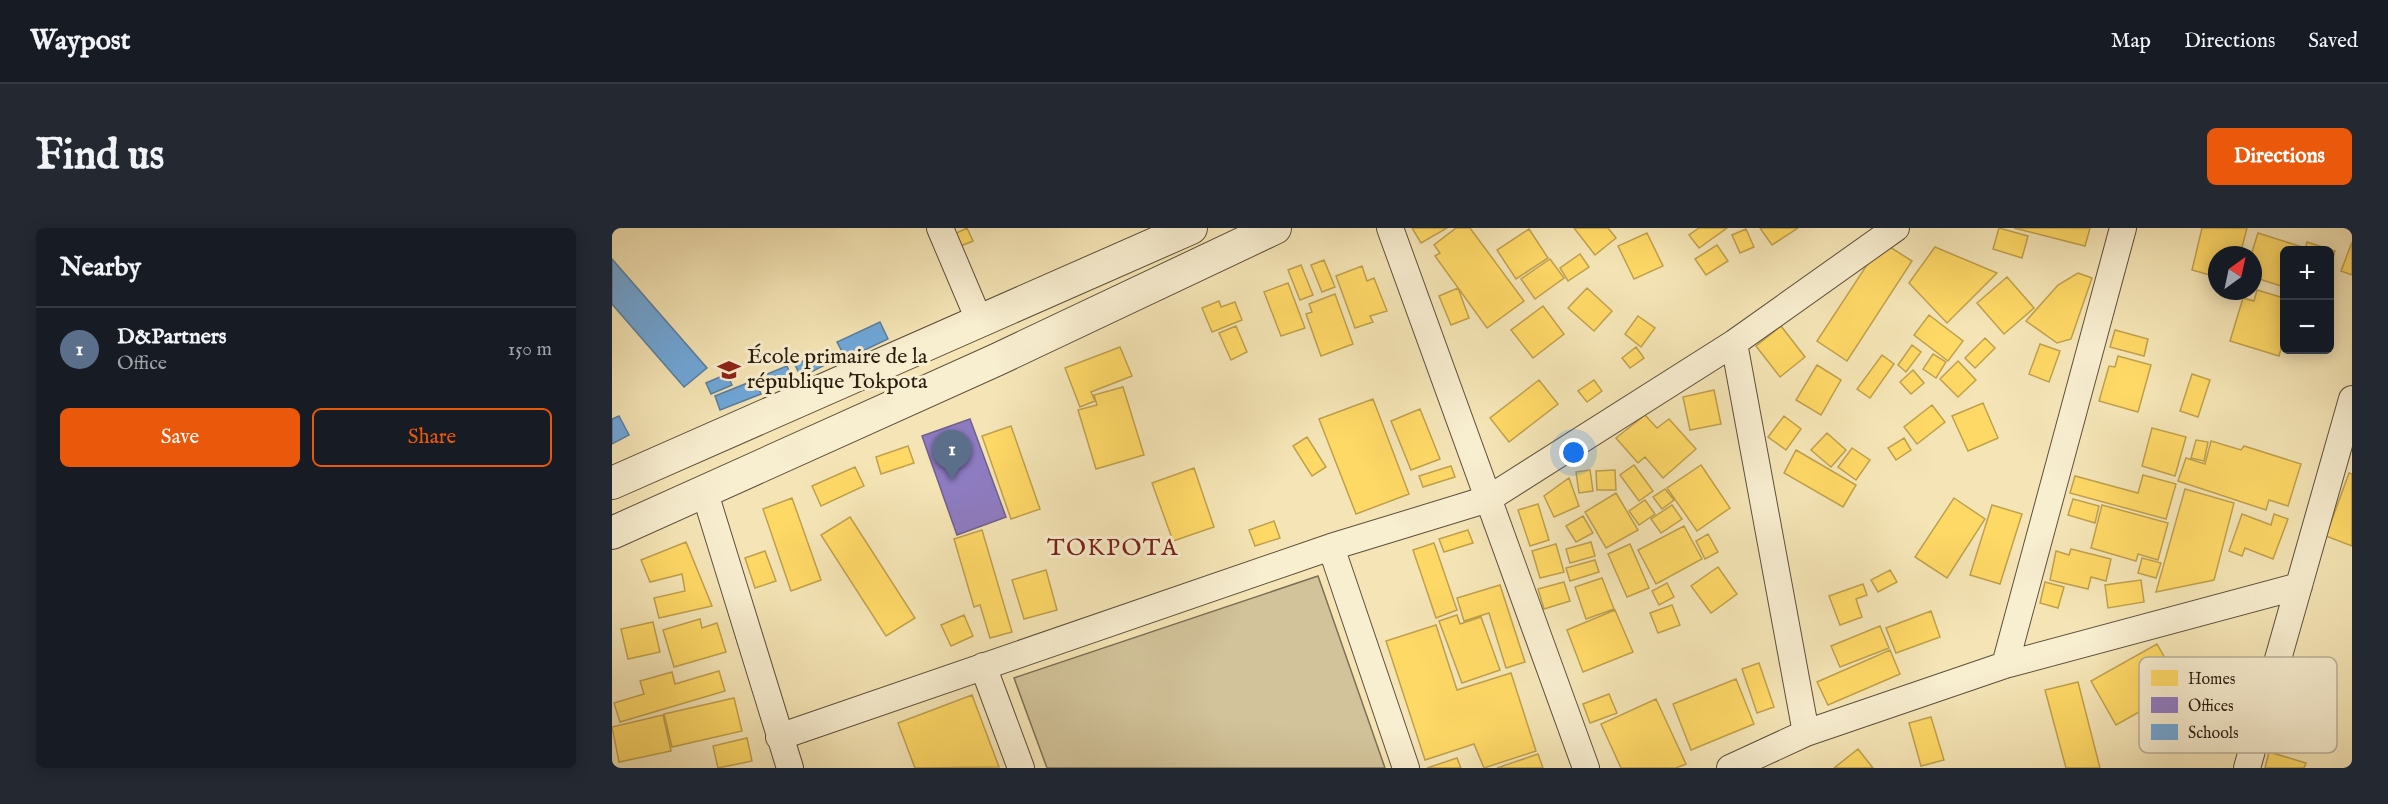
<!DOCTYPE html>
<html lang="en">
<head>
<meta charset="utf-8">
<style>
  :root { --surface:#171b24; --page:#242831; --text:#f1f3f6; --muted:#9ea1a6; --line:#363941; --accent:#ea580c }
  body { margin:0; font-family:"IM FELL English",serif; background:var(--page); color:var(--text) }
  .controls { position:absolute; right:18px; top:18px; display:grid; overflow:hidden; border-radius:9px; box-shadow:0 3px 15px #0003 }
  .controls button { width:54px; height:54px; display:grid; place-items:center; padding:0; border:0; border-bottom:2px solid var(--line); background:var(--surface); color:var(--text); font:30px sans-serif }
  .compass { position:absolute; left:1596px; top:18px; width:54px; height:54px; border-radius:50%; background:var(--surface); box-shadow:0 3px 15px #0003; rotate:33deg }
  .you { position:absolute; left:962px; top:225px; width:21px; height:21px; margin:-15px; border:4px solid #fff; border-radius:50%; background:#1a73e8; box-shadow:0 0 0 9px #1a73e833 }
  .badge { display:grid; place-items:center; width:39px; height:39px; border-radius:50%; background:var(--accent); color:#fff; font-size:20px; font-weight:700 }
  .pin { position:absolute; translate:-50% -50px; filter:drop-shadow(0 2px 3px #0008) }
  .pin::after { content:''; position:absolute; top:32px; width:21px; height:18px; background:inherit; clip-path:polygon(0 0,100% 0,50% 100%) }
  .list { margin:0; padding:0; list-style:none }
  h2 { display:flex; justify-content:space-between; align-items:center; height:78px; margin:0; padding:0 24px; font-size:26px }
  h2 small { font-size:20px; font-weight:400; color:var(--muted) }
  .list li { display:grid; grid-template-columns:39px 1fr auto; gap:18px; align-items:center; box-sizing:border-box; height:84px; padding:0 24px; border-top:2px solid var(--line) }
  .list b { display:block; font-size:22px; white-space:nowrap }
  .list p { margin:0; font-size:20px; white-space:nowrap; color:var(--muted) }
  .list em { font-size:20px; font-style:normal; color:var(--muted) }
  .actions { display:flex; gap:12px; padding:18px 24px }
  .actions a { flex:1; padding:14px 0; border:2px solid var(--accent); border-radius:9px; text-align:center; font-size:21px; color:var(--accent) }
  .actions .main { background:var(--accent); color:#fff }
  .map { position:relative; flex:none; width:1740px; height:540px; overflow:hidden; border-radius:9px }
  header { display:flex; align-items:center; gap:36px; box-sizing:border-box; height:84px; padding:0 30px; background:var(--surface); border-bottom:2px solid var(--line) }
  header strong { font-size:28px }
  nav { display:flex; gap:33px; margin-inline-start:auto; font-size:21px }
  .intro { display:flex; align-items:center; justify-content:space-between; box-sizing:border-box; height:144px; padding:0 36px }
  h1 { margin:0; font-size:42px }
  .button { padding:15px 27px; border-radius:9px; background:var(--accent); color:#fff; font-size:21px; font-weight:700 }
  main { display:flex; gap:36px; padding:0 36px }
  aside { flex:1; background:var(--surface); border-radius:9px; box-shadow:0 3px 15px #0003 }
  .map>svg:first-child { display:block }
  .green { fill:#d2c39a; stroke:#7e7056; stroke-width:1.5 }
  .homes { fill:#ffd966; stroke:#bfa14d; stroke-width:1.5 }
  .offices { fill:#8e7cc3; stroke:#70608e; stroke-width:1.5 }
  .schools { fill:#6fa8dc; stroke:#5a7f9f; stroke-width:1.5 }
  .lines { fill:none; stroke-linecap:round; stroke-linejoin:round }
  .minor-casing { stroke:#5d503b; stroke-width:28 }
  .tertiary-casing { stroke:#5d503b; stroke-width:34 }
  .minor { stroke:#f8eed0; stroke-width:26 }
  .tertiary { stroke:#f8eed0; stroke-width:32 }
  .labels { text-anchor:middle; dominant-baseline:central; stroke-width:6; stroke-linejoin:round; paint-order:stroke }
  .poi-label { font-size:22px; fill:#2a1e12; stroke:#f8eed0; text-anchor:start }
  .neighbourhood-label { font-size:24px; letter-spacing:1.5px; fill:#7a1f14; stroke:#f8eed0 }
  .key { fill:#f8eed0; stroke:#bab097; stroke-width:1.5 }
  .key-label { font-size:16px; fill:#2a1e12 }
</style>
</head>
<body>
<header>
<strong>Waypost</strong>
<nav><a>Map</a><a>Directions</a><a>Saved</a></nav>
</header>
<div class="intro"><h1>Find us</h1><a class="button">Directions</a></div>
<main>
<aside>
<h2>Nearby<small></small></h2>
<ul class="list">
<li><span class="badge" style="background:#5c6f8a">1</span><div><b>D&amp;Partners</b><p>Office</p></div><em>150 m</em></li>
</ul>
<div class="actions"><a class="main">Save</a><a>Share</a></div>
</aside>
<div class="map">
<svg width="1740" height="540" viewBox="0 0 1740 540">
  <rect width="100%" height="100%" fill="#f5e5b6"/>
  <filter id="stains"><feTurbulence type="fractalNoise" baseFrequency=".00333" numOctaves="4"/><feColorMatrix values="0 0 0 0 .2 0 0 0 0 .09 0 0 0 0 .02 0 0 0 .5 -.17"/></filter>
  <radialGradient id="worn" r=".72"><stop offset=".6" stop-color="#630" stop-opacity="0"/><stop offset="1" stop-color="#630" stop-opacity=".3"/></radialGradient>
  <path class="green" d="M706 348 773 540H435L402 450Z"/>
  <path class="homes" d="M355 0 361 13 346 19 340 7Z
    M800 0H835L809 15Z
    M844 0H858L912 73 875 100 823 28 828 25 822 17Z
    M962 0H996L1004 10 983 27Z
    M1087 0H1115L1087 20 1077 7Z
    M1148 0H1186L1160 17Z
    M1387 0 1416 8 1410 30 1381 21Z
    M1402 0H1478L1473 18Z
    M1590 0H1635L1628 27H1605V49L1580 42Z
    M917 1 936 30 904 51 885 22Z
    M1134 1 1142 19 1128 25 1120 7Z
    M1035 5 1051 38 1022 51 1006 18Z
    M1646 5 1690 19 1689 22H1672V59L1641 49 1639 27Z
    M1270 14 1300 33 1235 133 1205 113Z
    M1695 14 1723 23 1718 41V22H1693Z
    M1740 14V47L1729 43Z
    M1105 17 1116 33 1094 47 1083 31Z
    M1323 19 1385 45 1335 95 1297 55Z
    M968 26 977 39 956 53 948 40Z
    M938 31 952 50 923 71 909 51Z
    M712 32 723 59 710 64 699 37Z
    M689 37 701 67 688 72 676 42Z
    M750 38 755 53 762 50 775 83 758 88 761 94 743 100 724 48Z
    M1466 45 1480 50 1459 111 1445 115 1414 93 1446 57Z
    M1395 49 1422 80 1392 106 1365 75Z
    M676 55 693 100 669 108 652 64Z
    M846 60 857 90 839 97 827 68Z
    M975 60 1000 83 982 103 956 80Z
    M1645 62 1672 70V111L1667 128 1618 113 1631 70 1642 73Z
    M723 66 741 116 709 128 694 86 700 84 697 76Z
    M607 73 609 79 623 74 630 92 600 104 590 80Z
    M931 78 952 106 921 130 899 102Z
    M1317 87 1351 113 1336 133 1302 107Z
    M1026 88 1043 100 1029 119 1013 106Z
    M624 98 635 124 619 132 607 105Z
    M1169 98 1193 129 1168 149 1144 118Z
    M1503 102 1536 111 1532 128 1498 119Z
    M1373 110 1383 120 1363 140 1353 130Z
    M1428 116 1448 123 1437 154 1417 146Z
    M1300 117 1309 124 1294 144 1286 137Z
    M508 119 520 148 479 164 483 173 468 179 453 140Z
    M1024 119 1032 130 1018 140 1010 130Z
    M1321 126 1334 134 1324 150 1311 141Z
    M1270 127 1282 136 1258 170 1245 161Z
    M1506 128 1539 137 1526 184 1487 173 1497 138 1503 139Z
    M1346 133 1364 152 1346 169 1328 151Z
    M1205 137 1229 152 1209 187 1184 172Z
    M1301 142 1312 155 1299 166 1288 154Z
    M1580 146 1598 152 1586 189 1568 183Z
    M927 152 946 176 897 214 878 190Z
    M982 152 990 163 975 174 966 163Z
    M511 159 532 227 484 241 466 182 485 177 482 167Z
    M1102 162 1109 196 1078 202 1071 169Z
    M761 171 797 266 744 286 707 191Z
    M1371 175 1386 210 1356 223 1340 188Z
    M1320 177 1333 194 1305 216 1292 199Z
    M808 181 828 231 799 242 779 193Z
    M1033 187 1045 200 1057 191 1084 221 1051 250 1033 229 1026 235 1004 210Z
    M1172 188 1189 201 1174 222 1156 209Z
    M399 198 428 281 399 291 370 208Z
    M1540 200 1574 209 1563 248 1530 238Z
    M1215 205 1234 222 1219 239 1199 222Z
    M695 209 714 239 700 248 681 218Z
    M1292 210 1299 222 1284 232 1276 220Z
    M1584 212 1596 214 1592 233 1579 230Z
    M1599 213 1629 222 1632 218 1689 236 1676 278 1657 272 1654 282 1566 253 1574 230 1593 236Z
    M296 218 302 235 269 246 264 229Z
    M1240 220 1258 232 1244 252 1226 239Z
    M1184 222 1244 257 1231 279 1172 245Z
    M1022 237 1041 263 1027 273 1008 247Z
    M1089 237 1118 280 1085 303 1055 260Z
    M839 238 843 249 811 259 807 248Z
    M243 239 252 258 209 278 200 258Z
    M582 240 602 299 561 313 540 255Z
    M978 242 981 263 967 265 964 244Z
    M1003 242 1004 262H985L984 243Z
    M1737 245 1740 246V318L1714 308Z
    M1531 247 1564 256 1554 291 1458 265 1463 248 1526 265Z
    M957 250 967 278 942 289 932 268Z
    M1053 261 1062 272 1050 281 1041 269Z
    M1573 261 1622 275 1602 352 1544 364Z
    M1004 265 1026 302 994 320 973 284Z
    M180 270 209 352 179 363 151 281Z
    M1342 270 1373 291 1335 350 1303 329Z
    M1461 271 1487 278 1483 295 1456 287Z
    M1033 272 1043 286 1027 297 1017 283Z
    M926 276 937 312 918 318 906 282Z
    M1060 277 1070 291 1049 305 1039 291Z
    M1380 277 1410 286 1388 356 1358 347Z
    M1490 277 1556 295 1546 332 1526 326 1524 333 1479 320Z
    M1630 286 1659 297 1662 286 1676 291 1661 331 1633 320 1630 328 1617 323Z
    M971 288 981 305 964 314 954 298Z
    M238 289 303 390 274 408 209 307Z
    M662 293 668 310 643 318 637 302Z
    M1072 298 1090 331 1044 356 1026 322Z
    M370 302 400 404 378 410 368 377 362 379 342 311Z
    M856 302 861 315 832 324 827 311Z
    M1096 306 1106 324 1093 331 1084 313Z
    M74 314 100 378 47 390 42 370 73 363 70 346 38 354 29 332Z
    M979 314 983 328 958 335 954 321Z
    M822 315 845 382 824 390 801 322Z
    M944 316 952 344 928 350 920 323Z
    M1018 316 1037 360 1015 369 996 326Z
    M1459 321 1499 331 1494 353 1479 349 1476 361 1438 352 1444 323 1457 327Z
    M153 323 164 353 143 360 133 330Z
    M1530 330 1549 335 1544 350 1526 345Z
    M983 332 987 344 958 353 954 340Z
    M1106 339 1125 366 1099 385 1079 358Z
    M434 342 445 382 412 391 400 352Z
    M1278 342 1285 354 1266 364 1259 352Z
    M990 350 1002 381 974 391 963 359Z
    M1529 352 1532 374 1496 380 1493 357Z
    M952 354 958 373 932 381 926 361Z
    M1433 354 1452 359 1446 380 1428 375Z
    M1055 355 1062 369 1047 377 1040 363Z
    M1251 356 1255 367 1244 371 1250 389 1228 397 1217 368Z
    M888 357 913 434 894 440 877 385 852 393 845 370Z
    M1060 377 1068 397 1046 405 1038 385Z
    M1003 382 1021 424 971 444 955 402Z
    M1319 383 1328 409 1284 425 1274 400Z
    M352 387 361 408 339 418 329 397Z
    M845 387 848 396 869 389 888 442 850 455 827 393Z
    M88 391 90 400 105 395 114 424 62 439 51 402Z
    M41 394 48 424 16 431 9 401Z
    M824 397 845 462 899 445 924 523 872 540 862 516 813 532 774 413Z
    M1268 398 1277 420 1228 439 1219 418Z
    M1545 416 1570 460 1504 497 1479 453Z
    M1278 422 1288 446 1216 477 1205 454Z
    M1147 435 1162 479 1145 485 1130 441Z
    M107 443 113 463 8 494 2 475 32 466 28 453 60 444 63 456Z
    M1124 451 1142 496 1079 522 1061 476Z
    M1466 454 1488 540H1454L1433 462Z
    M997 466 1005 485 978 495 971 476Z
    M360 467 387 539 303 540 286 495Z
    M122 470 130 503 60 519 52 486Z
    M1044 471 1074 536 1064 540H1009L989 496Z
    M51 487 59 523 7 534 0 499Z
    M1319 489 1332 532 1309 538 1297 495Z
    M135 510 140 533 106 540 101 518Z
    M1246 521 1261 540H1222Z
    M1657 524 1694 535 1692 540H1653Z
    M926 526 931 540H885Z
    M845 530 849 540H815Z"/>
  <path class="offices" d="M358 191 394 289 345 307 310 208Z"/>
  <path class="schools" d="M0 31 95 140 72 159 0 76Z
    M268 94 276 111 234 131 225 114Z
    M213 122 219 134 189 149 183 137Z
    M175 138 181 152 156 162 150 148Z
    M115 146 120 157 99 166 94 155Z
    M143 152 149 166 108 182 103 168Z
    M7 188 17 207 0 216V191Z"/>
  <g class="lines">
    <g class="minor-casing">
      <path id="minor" d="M328 0 367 92
        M778 0 974 540
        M1122 115 1194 505
        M92 262 178 540
        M719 319 794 540
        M1393 437 1511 0
        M371 438 409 540
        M167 509 719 319 876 271 1122 115 1284 0
        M1118 540 1194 505 1393 437 1687 358
        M1635 540 1740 171"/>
    </g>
    <g class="tertiary-casing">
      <path id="tertiary" d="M0 255 579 0
        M0 305 384 132 663 0"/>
    </g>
    <use href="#minor" class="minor"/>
    <use href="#tertiary" class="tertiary"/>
  </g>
  <defs>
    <g id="school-bare" transform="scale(1.8)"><path d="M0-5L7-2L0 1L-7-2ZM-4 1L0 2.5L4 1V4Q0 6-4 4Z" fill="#8f2418" stroke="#f8eed0" stroke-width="2.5" paint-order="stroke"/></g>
  </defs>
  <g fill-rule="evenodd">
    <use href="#school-bare" x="117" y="142"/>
  </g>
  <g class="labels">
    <g class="poi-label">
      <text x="135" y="129">École primaire de la<tspan x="135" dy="25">république Tokpota</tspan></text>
    </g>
    <g class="neighbourhood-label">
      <text x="501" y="320">TOKPOTA</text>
    </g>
  </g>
  <rect x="1527" y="429" width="198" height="96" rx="9" class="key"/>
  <rect x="1539" y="442" width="27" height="16" fill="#ffd966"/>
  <rect x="1539" y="469" width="27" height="16" fill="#8e7cc3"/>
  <rect x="1539" y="496" width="27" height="16" fill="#6fa8dc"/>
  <g class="key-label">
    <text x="1576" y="456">Homes</text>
    <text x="1576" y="483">Offices</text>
    <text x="1576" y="510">Schools</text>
  </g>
  <rect width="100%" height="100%" filter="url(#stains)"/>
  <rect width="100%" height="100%" fill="url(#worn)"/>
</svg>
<div class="controls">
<button>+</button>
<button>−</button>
</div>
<svg class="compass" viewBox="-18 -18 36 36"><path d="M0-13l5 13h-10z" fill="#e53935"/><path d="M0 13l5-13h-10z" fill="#9ea1a6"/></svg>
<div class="you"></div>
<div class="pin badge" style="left:340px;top:252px;background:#5c6f8a">1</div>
</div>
</main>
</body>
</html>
